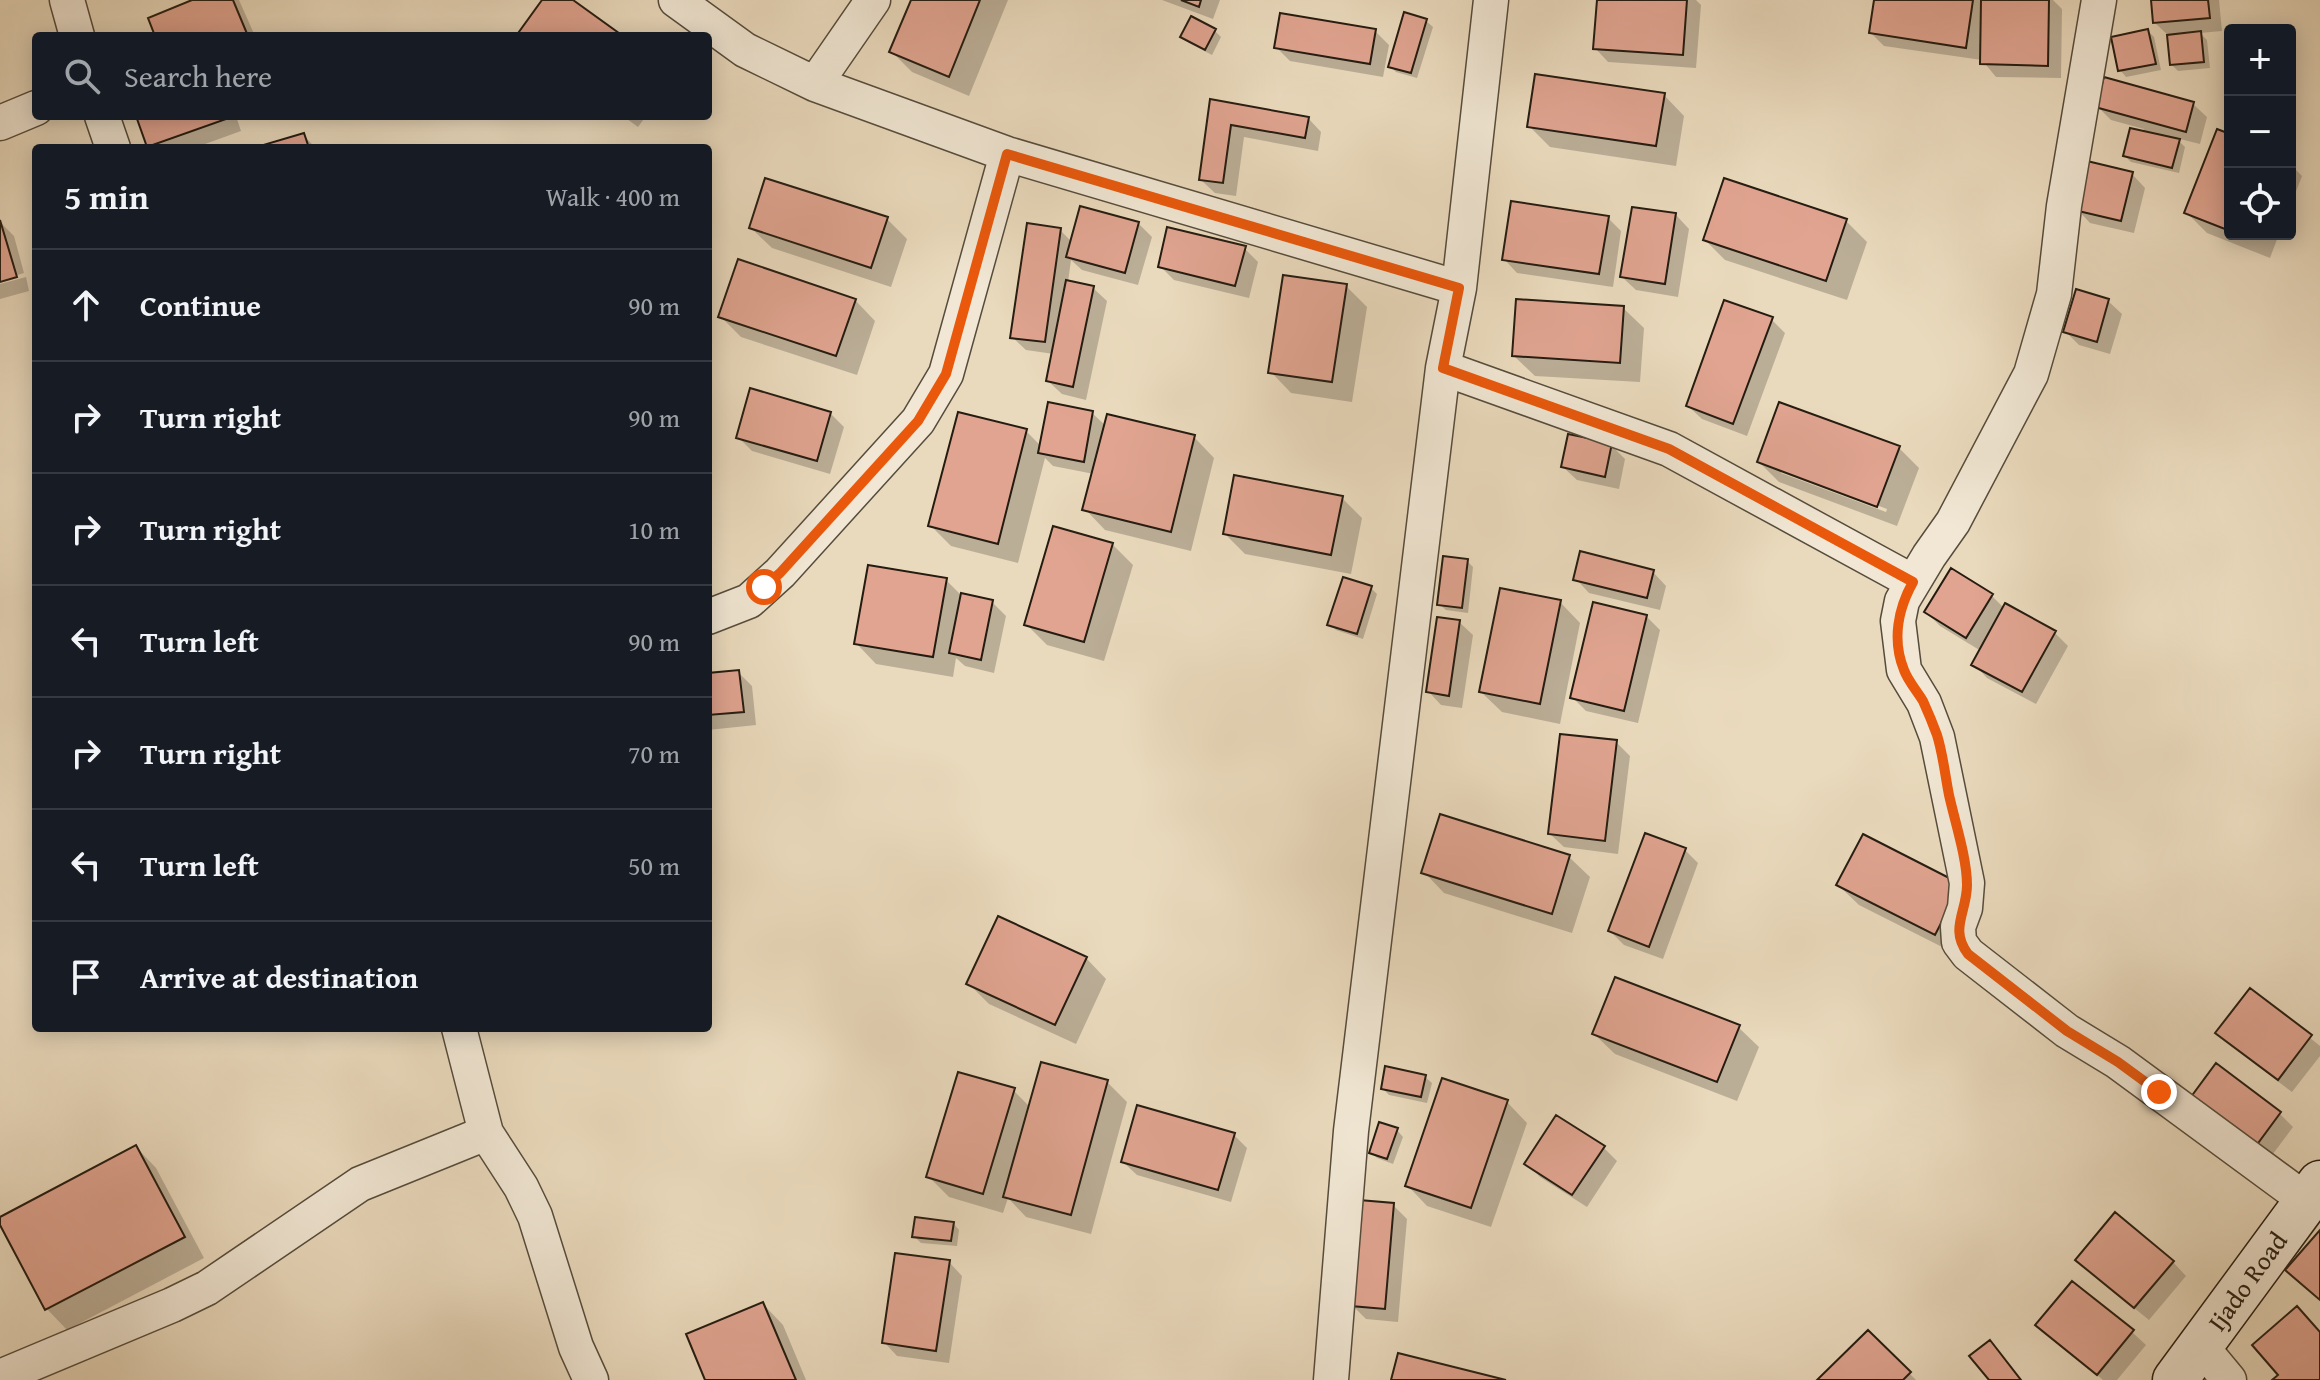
<!DOCTYPE html>
<html lang="en">
<head>
<meta charset="utf-8">
<style>
  :root { --surface:#171b24; --page:#242831; --text:#f1f3f6; --muted:#9ea1a6; --line:#363941 }
  body { margin:0; font-family:"Gentium Book Plus",serif; background:var(--page); color:var(--text) }
  .controls { position:absolute; right:24px; top:24px; display:grid; overflow:hidden; border-radius:8px; box-shadow:0 4px 20px #0003 }
  .controls button { width:72px; height:72px; display:grid; place-items:center; padding:0; border:0; border-bottom:2px solid var(--line); background:var(--surface); color:var(--text); font:40px sans-serif }
  .stop { position:absolute; width:24px; height:24px; margin:-18px; border:6px solid #ea580c; border-radius:50%; background:#fff }
  .stop.end { background:#ea580c; border-color:#fff; box-shadow:0 2px 8px #0008 }
  .list { margin:0; padding:0; list-style:none }
  h2 { display:flex; justify-content:space-between; align-items:center; height:104px; margin:0; padding:0 32px; font-size:34px }
  h2 small { font-size:26px; font-weight:400; color:var(--muted) }
  .list li { display:grid; grid-template-columns:52px 1fr auto; gap:24px; align-items:center; box-sizing:border-box; height:112px; padding:0 32px; border-top:2px solid var(--line) }
  .list b { display:block; font-size:30px; white-space:nowrap }
  .list em { font-size:26px; font-style:normal; color:var(--muted) }
  .icon { flex:none; width:44px; height:44px; fill:none; stroke:currentColor; stroke-width:2; stroke-linecap:round; stroke-linejoin:round }
  .map { position:relative; flex:none; width:2320px; height:1380px; overflow:hidden }
  .search { position:absolute; background:var(--surface); box-shadow:0 4px 20px #0003; left:32px; top:32px; width:680px; height:88px; display:flex; align-items:center; gap:20px; box-sizing:border-box; padding:0 28px; border-radius:8px; color:var(--muted); font-size:30px }
  .panel { position:absolute; background:var(--surface); box-shadow:0 4px 20px #0003; left:32px; top:144px; width:680px; height:888px; border-radius:8px }
  .map>svg:first-child { display:block }
  .shadow { fill:#0003; fill-rule:evenodd }
  .building { fill:#e0a490; stroke:#251c11; stroke-width:2 }
  .lines { fill:none; stroke-linecap:round; stroke-linejoin:round }
  .street-casing { stroke:#564c3c; stroke-width:37 }
  .secondary-casing { stroke:#251c11; stroke-width:47 }
  .street { stroke:#f1e7d4; stroke-width:34 }
  .secondary { stroke:#f1e7d4; stroke-width:44 }
  .route { stroke:#ea580c; stroke-width:10 }
  .labels { text-anchor:middle; dominant-baseline:central; stroke-width:8; stroke-linejoin:round; paint-order:stroke }
  .street-label { font-size:26px; fill:#251c11; stroke:#f1e7d4 }
</style>
</head>
<body>
<div class="map">
<svg width="2320" height="1380" viewBox="0 0 2320 1380">
  <rect width="100%" height="100%" fill="#eadabd"/>
  <filter id="stains"><feTurbulence type="fractalNoise" baseFrequency=".0025" numOctaves="4"/><feColorMatrix values="0 0 0 0 .2 0 0 0 0 .09 0 0 0 0 .02 0 0 0 .5 -.17"/></filter>
  <radialGradient id="worn" r=".72"><stop offset=".6" stop-color="#630" stop-opacity="0"/><stop offset="1" stop-color="#630" stop-opacity=".3"/></radialGradient>
  <path class="shadow" d="M197 0H239L255 36H157Z
    M913 0H1008L969 96 912 72 892 52Z
    M1162 0H1220L1213 19Z
    M1599 0H1696L1701 5 1696 68 1608 62 1595 48Z
    M1876 0H2053L2062 9 2061 78 1996 77 1982 60 1884 46 1871 33Z
    M2153 0H2219L2222 31 2200 33 2207 40 2210 68 2178 71 2171 64 2169 36 2155 23Z
    M1426 21 1433 27 1417 78 1396 72 1390 66Z
    M1215 31 1221 37 1212 55 1189 43 1183 37Z
    M1375 31 1389 45 1383 77 1290 61 1276 47Z
    M2148 31 2154 37 2161 70 2126 77 2120 70Z
    M1664 95 1684 116 1676 166 1550 147 1529 126Z
    M1212 101 1308 118 1321 132 1318 151 1244 137 1236 196 1215 193 1201 180Z
    M2193 104 2207 117 2200 144 2176 138 2185 147 2179 173 2131 162 2125 156 2144 129 2111 120 2098 107Z
    M138 116H236L241 131 194 148H151Z
    M623 116H646L638 127Z
    M303 135 316 148H261Z
    M2230 136V234H2279L2270 258 2207 233 2186 212Z
    M2290 164 2302 176 2290 207Z
    M2132 174 2145 188 2134 233 2090 223 2077 209Z
    M1676 215 1689 229 1678 297 1636 290 1622 277Z
    M1608 218 1621 231 1613 287 1517 273 1504 259Z
    M887 219 907 239 891 287 772 248 751 228Z
    M1846 221 1867 242 1847 300 1725 260 1705 240Z
    M0 222 14 236 24 273 0 280Z
    M1138 223 1152 237 1138 285 1082 270 1071 260 1068 282 1093 288 1107 301 1086 400 1062 394 1048 381 1054 354 1026 350 1012 337 1060 230 1072 242Z
    M1244 248 1258 262 1249 298 1174 280 1160 266Z
    M26 277 29 291 0 299V284Z
    M1346 286 1367 307 1352 402 1291 393 1271 372Z
    M855 300 875 321 857 375 741 337 720 316Z
    M2108 301 2122 314 2110 354 2079 345 2065 331Z
    M1623 308 1644 328 1640 382 1535 376 1514 356Z
    M1771 319 1785 333 1747 436 1702 419 1688 406Z
    M830 413 844 427 830 474 752 451 738 437Z
    M1092 413 1106 426 1194 437 1214 458 1191 551 1105 530 1085 509 1094 474 1053 466 1045 458 1018 563 951 546 931 526 1026 431 1041 446Z
    M1611 445 1625 459 1619 489 1577 480 1563 467Z
    M1899 448 1919 468 1897 526 1779 482 1759 462ZM1781 469 1887 509 1886 512 1781 473Z
    M1342 498 1362 518 1351 574 1245 554 1225 534Z
    M1112 544 1133 565 1104 661 1047 645 1026 624Z
    M1467 561 1473 567 1468 613 1446 610 1439 604Z
    M1653 572 1666 586 1660 610 1589 593 1576 579Z
    M946 580 961 595 992 602 1006 616 994 673 965 666 956 658 953 677 876 664 856 643Z
    M1371 588 1377 594 1363 639 1336 630 1330 624Z
    M1991 595 2005 609 2055 633 2068 646 2036 704 1987 678 1974 664 1981 651 1940 626 1926 612Z
    M1560 602 1580 623 1560 724 1502 712 1481 692Z
    M1646 616 1660 630 1638 723 1586 711 1572 697Z
    M1459 622 1473 635 1462 708 1441 705 1428 691Z
    M738 672 752 686 756 725 708 730V675Z
    M1616 742 1630 756 1618 854 1564 847 1550 834Z
    M1441 817 1569 857 1590 877 1572 933 1444 893 1424 872Z
    M1685 850 1698 863 1663 959 1624 945 1610 931Z
    M1838 885H1960L1956 954 1859 905Z
    M1086 958 1106 979 1076 1044 989 1004 968 983Z
    M2251 990 2320 1046V1056L2292 1092 2231 1046 2218 1033Z
    M1738 1027 1759 1047 1737 1101 1615 1054 1594 1034Z
    M2217 1066 2280 1114 2293 1127 2264 1166Z
    M1425 1077 1432 1083 1427 1103 1389 1095 1383 1089Z
    M1107 1082 1127 1102 1091 1234 1026 1217 1008 1198 1003 1213 949 1197 929 1177 1013 1090 1030 1107Z
    M1507 1102 1527 1123 1491 1227 1427 1206 1407 1185Z
    M1397 1130 1403 1137 1393 1164 1377 1158 1371 1152Z
    M1233 1134 1247 1148 1231 1202 1137 1175 1123 1162Z
    M136 1147 156 1168 204 1258 67 1330 47 1309 0 1219Z
    M1604 1148 1617 1161 1587 1207 1540 1177 1526 1163Z
    M1393 1205 1407 1219 1398 1322 1366 1319 1353 1306Z
    M953 1223 959 1230 957 1246 921 1243 914 1236Z
    M949 1262 962 1276 949 1363 897 1356 884 1342Z
    M2173 1262 2186 1276 2149 1320 2091 1273Z
    M763 1304 783 1325 806 1380H707Z
    M2038 1325 2132 1332 2146 1345 2117 1380H2103Z
    M1868 1332 1916 1380H1820Z"/>
  <path class="building" d="M192 0H233L248 36H155L148 18Z
    M542 0H573L623 36H516Z
    M911 0H980L949 77 889 52Z
    M1181 0H1201L1199 7Z
    M1597 0H1687L1683 55 1593 49Z
    M1874 0H1973L1966 48 1869 33Z
    M1981 0H2049L2048 66 1980 64Z
    M2151 0H2208L2210 18 2153 23Z
    M1404 12 1427 19 1411 73 1388 67Z
    M1280 13 1376 29 1370 64 1274 48Z
    M1191 16 1216 29 1205 50 1180 37Z
    M2148 29 2156 64 2118 71 2111 37Z
    M2201 31 2204 62 2170 65 2167 35Z
    M1535 74 1665 93 1656 146 1527 127Z
    M2104 77 2194 102 2186 132 2095 107Z
    M1210 99 1309 117 1305 138 1231 125 1223 183 1199 180Z
    M136 116H228L229 118 147 147Z
    M2130 128 2180 139 2172 168 2123 156Z
    M2217 129 2230 134V231L2184 213Z
    M304 133 309 148H253Z
    M2087 161 2133 172 2121 221 2074 210Z
    M765 178 888 217 871 268 749 228Z
    M1724 178 1847 219 1826 281 1703 240Z
    M1511 201 1609 216 1599 274 1502 260Z
    M1080 206 1139 222 1125 273 1066 257Z
    M1632 207 1676 213 1665 284 1620 277Z
    M0 220 17 277 0 282Z
    M1027 223 1061 228 1045 342 1010 338Z
    M1167 227 1246 246 1235 286 1158 267Z
    M738 259 856 299 836 356 718 317Z
    M1283 275 1347 284 1332 382 1268 373Z
    M1066 280 1094 286 1073 387 1046 381Z
    M2076 289 2109 299 2097 342 2063 332Z
    M1516 299 1624 306 1620 363 1512 356Z
    M1724 300 1773 317 1733 424 1686 406Z
    M750 388 831 412 817 461 736 438Z
    M1048 402 1093 411 1084 462 1038 453Z
    M1779 402 1900 446 1877 507 1757 462Z
    M958 412 1027 429 998 544 928 526Z
    M1107 414 1195 435 1171 532 1082 510Z
    M1568 434 1612 443 1605 477 1561 467Z
    M1234 475 1343 496 1331 555 1223 534Z
    M1053 526 1113 543 1084 642 1024 625Z
    M1580 551 1654 570 1647 598 1573 580Z
    M1443 556 1468 559 1462 608 1437 605Z
    M868 565 947 578 933 657 854 644Z
    M1951 568 1993 594 1966 638 1924 612Z
    M1343 577 1372 586 1357 634 1327 625Z
    M1500 588 1561 600 1540 704 1479 692Z
    M961 593 993 600 981 660 949 653Z
    M1593 602 1647 615 1624 711 1570 698Z
    M2005 603 2056 631 2022 692 1971 665Z
    M1437 617 1460 620 1449 696 1426 692Z
    M739 670 744 712 708 715V673Z
    M1560 734 1617 740 1605 841 1548 834Z
    M1440 814 1570 855 1552 914 1421 873Z
    M1645 833 1686 848 1649 947 1608 931Z
    M1863 834 1961 884 1935 935 1836 885Z
    M998 916 1087 957 1055 1025 966 984Z
    M1615 977 1740 1025 1717 1082 1592 1034Z
    M2250 988 2312 1035 2278 1080 2215 1033Z
    M1041 1062 1108 1080 1071 1215 1003 1197Z
    M2216 1063 2281 1112 2250 1154 2185 1105Z
    M1385 1066 1426 1075 1421 1097 1381 1089Z
    M958 1072 1015 1088 983 1194 926 1177Z
    M1442 1078 1508 1100 1471 1208 1405 1186Z
    M1137 1105 1235 1133 1218 1190 1121 1162Z
    M1556 1115 1605 1146 1572 1195 1524 1164Z
    M1379 1122 1398 1128 1387 1159 1369 1153Z
    M136 1145 185 1237 45 1310 0 1225V1217Z
    M1359 1200 1394 1203 1385 1309 1351 1306Z
    M2115 1212 2174 1261 2134 1308 2075 1260Z
    M915 1217 954 1222 951 1241 912 1237Z
    M2320 1230V1300L2285 1270Z
    M895 1253 950 1260 936 1351 882 1343Z
    M2072 1281 2134 1330 2097 1375 2035 1325Z
    M763 1302 796 1380H705L686 1334Z
    M2297 1306 2320 1332V1380H2272L2278 1375 2252 1345Z
    M1868 1330 1911 1372 1903 1380H1817Z
    M1990 1340 2021 1380H1989L1969 1356Z
    M1398 1353 1506 1380H1391Z"/>
  <g class="lines">
    <g class="street-casing">
      <path id="street" d="M67 0 77 36
        M676 0 745 50 815 84 1007 154 1459 288
        M2099 0 2064 206 2054 294 2031 374 1953 522 1929 556 1902 601 1898 621 1904 670 1924 703 1937 737 1967 883 1965 908 1958 927 1959 942 1968 954 2067 1031 2118 1062 2307 1201
        M815 84 873 0
        M102 116 113 148
        M0 123 36 108
        M1443 368 1669 449 1913 582
        M708 617 749 601 780 573 918 421 946 374 1007 154
        M459 1028 486 1133 521 1187 535 1216 576 1347 591 1380
        M2200 1345 2229 1380
        M0 1377 172 1305 207 1288 360 1184 486 1133
        M1331 1380 1351 1131 1443 368 1459 288 1491 0"/>
    </g>
    <g class="secondary-casing">
      <path id="secondary" d="M2175 1380 2320 1183"/>
    </g>
    <use href="#street" class="street"/>
    <use href="#secondary" class="secondary"/>
  </g>
  <g class="lines">
    <path class="route" d="M764 587 780 573 918 421 946 374 1007 154 1459 288 1443 368 1669 449 1913 582C1898 609 1892 640 1904 670 1908 681 1917 691 1923 701 1928 712 1933 724 1937 735 1943 754 1945 775 1949 795 1955 822 1967 858 1967 885 1967 912 1949 929 1968 954L2067 1031 2118 1062 2159 1092"/>
  </g>
  <g class="labels">
    <g class="street-label">
      <text transform="translate(2247 1281) rotate(-54)">Ijado Road</text>
    </g>
  </g>
  <rect width="100%" height="100%" filter="url(#stains)"/>
  <rect width="100%" height="100%" fill="url(#worn)"/>
</svg>
<div class="controls">
<button>+</button>
<button>−</button>
<button><svg class="icon" aria-label="locate" viewBox="0 0 24 24"><circle cx="12" cy="12" r="6"/><path d="M12 2v4M12 18v4M2 12h4M18 12h4"/></svg></button>
</div>
<div class="stop" style="left:764px;top:587px"></div>
<div class="stop end" style="left:2159px;top:1092px"></div>
<div class="search"><svg class="icon" aria-label="search" viewBox="0 0 24 24"><circle cx="10" cy="10" r="6"/><path d="M15 15l6 6"/></svg>Search here</div>
<section class="panel">
<h2>5 min<small>Walk · 400 m</small></h2>
<ul class="list">
<li><svg class="icon" aria-label="ahead" viewBox="0 0 24 24"><path d="M12 20V5M6 11l6-6 6 6"/></svg><div><b>Continue</b></div><em>90 m</em></li>
<li><svg class="icon" aria-label="right" viewBox="0 0 24 24"><path d="M7 20v-9h11M14 6l5 5-5 5"/></svg><div><b>Turn right</b></div><em>90 m</em></li>
<li><svg class="icon" aria-label="right" viewBox="0 0 24 24"><path d="M7 20v-9h11M14 6l5 5-5 5"/></svg><div><b>Turn right</b></div><em>10 m</em></li>
<li><svg class="icon" aria-label="left" viewBox="0 0 24 24"><path d="M17 20v-9H6M10 6l-5 5 5 5"/></svg><div><b>Turn left</b></div><em>90 m</em></li>
<li><svg class="icon" aria-label="right" viewBox="0 0 24 24"><path d="M7 20v-9h11M14 6l5 5-5 5"/></svg><div><b>Turn right</b></div><em>70 m</em></li>
<li><svg class="icon" aria-label="left" viewBox="0 0 24 24"><path d="M17 20v-9H6M10 6l-5 5 5 5"/></svg><div><b>Turn left</b></div><em>50 m</em></li>
<li><svg class="icon" aria-label="arrive" viewBox="0 0 24 24"><path d="M6 21V4h12l-3 4 3 4H6"/></svg><div><b>Arrive at destination</b></div></li>
</ul>
</section>
</div>
</body>
</html>
